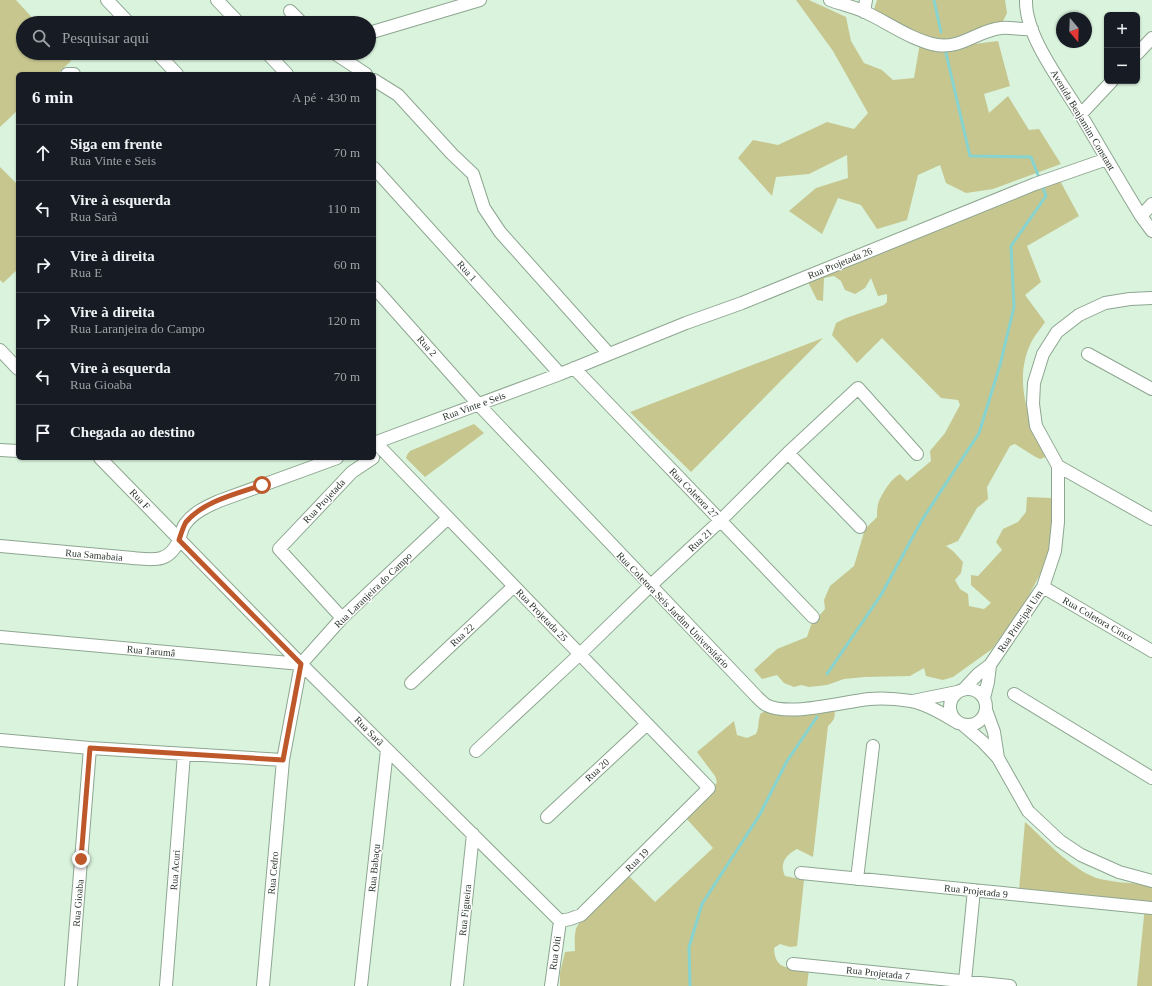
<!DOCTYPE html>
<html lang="pt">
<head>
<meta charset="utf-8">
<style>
  :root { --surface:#171b24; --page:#242831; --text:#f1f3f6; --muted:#9ea1a6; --line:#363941 }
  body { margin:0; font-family:Georgia,serif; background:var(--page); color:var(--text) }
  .controls { position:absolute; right:12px; top:12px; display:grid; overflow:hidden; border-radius:6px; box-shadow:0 1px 3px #0004 }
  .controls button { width:36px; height:36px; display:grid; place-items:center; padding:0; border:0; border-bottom:1px solid var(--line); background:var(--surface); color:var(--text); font:20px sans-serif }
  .compass { position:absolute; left:1056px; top:12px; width:36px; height:36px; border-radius:50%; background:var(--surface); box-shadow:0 1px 3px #0004; rotate:161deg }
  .stop { position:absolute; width:12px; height:12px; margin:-9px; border:3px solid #be582a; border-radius:50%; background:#fff }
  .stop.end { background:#be582a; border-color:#fff; box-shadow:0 1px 4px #0008 }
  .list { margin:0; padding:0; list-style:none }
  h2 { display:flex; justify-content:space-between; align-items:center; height:52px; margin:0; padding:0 16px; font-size:17px }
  h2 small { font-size:13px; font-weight:400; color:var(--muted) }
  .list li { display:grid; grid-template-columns:26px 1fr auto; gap:12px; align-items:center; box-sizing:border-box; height:56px; padding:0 16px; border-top:1px solid var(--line) }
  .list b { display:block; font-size:15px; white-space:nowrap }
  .list p { margin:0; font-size:13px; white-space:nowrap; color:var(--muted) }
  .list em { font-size:13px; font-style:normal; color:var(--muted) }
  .icon { flex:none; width:22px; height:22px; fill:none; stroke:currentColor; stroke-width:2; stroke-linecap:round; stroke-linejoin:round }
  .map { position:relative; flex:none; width:1152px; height:986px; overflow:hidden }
  .search { position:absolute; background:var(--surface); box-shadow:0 1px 3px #0004; left:16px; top:16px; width:360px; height:44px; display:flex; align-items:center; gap:10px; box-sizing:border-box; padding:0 14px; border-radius:22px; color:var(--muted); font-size:15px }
  .panel { position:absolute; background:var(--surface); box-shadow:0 1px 3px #0004; left:16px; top:72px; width:360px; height:388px; border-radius:6px }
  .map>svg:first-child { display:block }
  .green { fill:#c7c68f }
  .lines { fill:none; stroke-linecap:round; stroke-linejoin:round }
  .stream { stroke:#87d3cf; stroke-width:3 }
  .minor-casing { stroke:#8ea691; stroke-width:14 }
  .minor { stroke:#fff; stroke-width:12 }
  .route { stroke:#be582a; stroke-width:5 }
  .labels { text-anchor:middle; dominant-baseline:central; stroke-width:3; stroke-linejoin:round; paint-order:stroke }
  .street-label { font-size:10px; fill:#2b352d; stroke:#fff }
</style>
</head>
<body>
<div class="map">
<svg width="1152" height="986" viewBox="0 0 1152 986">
  <rect width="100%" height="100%" fill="#d9f3dc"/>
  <path class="green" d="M0 0H16L37 23H23V53H65L71 61 57 74H18V110L0 127Z
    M796 0H809L846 17 851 41 864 63 882 70 893 80 914 78 921 37 874 9 877 0H1005L1007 13 1001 25 958 46 998 41 1010 86 984 94 989 113 1008 96 1029 130 1039 129 1061 164 993 189 966 193 946 183 940 165 918 175 907 220 877 229 861 205 838 198 822 234 789 211 816 188 848 178 847 155 809 174 776 177 772 196 738 158 753 140 778 145 827 122 854 129 868 113 833 51Z
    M0 167 18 185V269L3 283 0 280Z
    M1058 177 1079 216 1027 246 1041 282 1025 295 1045 322C1040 330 1033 337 1030 345 1013 382 1030 424 1046 457L1040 459 1034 456 1015 444 1010 446 987 487 988 499 977 508 958 541 946 546 953 551 963 562 961 573 955 580 960 589 968 594 969 606 984 609 991 603 971 585V575L978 576 1002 550 996 542 1003 529 1018 522 1026 512 1027 497 1051 498 1053 508 1052 541 1047 561 1027 599 1005 631 992 649 953 677 943 680 926 676 924 668 910 676 865 677 844 679 827 685 809 687 801 685 794 687 784 683 777 675 762 679 754 670 777 649 807 637 811 625 825 609 824 600 830 586 854 566 865 529 877 517C877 512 877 506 879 501 883 492 891 479 900 474L907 481 931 461 930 451 945 433 960 405 958 400 941 398 882 338 857 363 832 335 836 323 846 318 884 305 887 302V294L878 296 871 278 865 288 855 294 845 290 841 281 834 276 824 278 823 301 817 300 808 282Z
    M823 338 691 472 630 412Z
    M474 424 484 433 425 477 406 458 407 455 410 451Z
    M834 709C836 717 834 720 828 726L813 857 797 849C786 855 779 863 785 876L804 880 797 946 790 947 780 944 774 948C775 972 790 967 809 969L807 986H560V973L565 952 575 951C575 944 574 936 576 929 580 917 617 886 628 875L655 902 713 848 686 818 713 788 717 782 715 776 697 752 734 721 737 735 747 738 756 734C760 726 757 721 761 713L769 710Z
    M1025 822C1045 840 1074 872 1100 879 1117 883 1135 883 1152 885V903L1019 890Z
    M1145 906 1152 907V986H1137Z"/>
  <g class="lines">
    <path class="stream" d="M934 0 941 32
      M945 49 970 156 1031 157 1040 180
      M827 674 881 595 922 520 979 433 1000 365 1014 307 1011 246 1046 196 1042 185
      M690 986 689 947 702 904 759 816 787 761 817 717"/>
    <g class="minor-casing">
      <path id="minor" d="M107 0 129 23
        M217 0 239 23
        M830 0C841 4 854 7 865 12 887 22 913 41 937 45 961 49 979 30 1001 28 1011 27 1022 30 1032 29
        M1026 0C1025 37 1063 84 1081 115 1101 149 1120 182 1141 216L1152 231
        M290 11 302 23
        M864 12 866 0
        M369 33 480 0
        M157 53 177 74
        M267 53 287 74
        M334 53 366 74
        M1137 54 1152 38
        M67 74H74
        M374 80 398 95 452 154 473 174 484 208 500 232 609 354
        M1081 114 1112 81
        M374 168 560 374
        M1141 216 1152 204
        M374 287 479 405 757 697C760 700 763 703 766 705 790 717 842 702 869 699 882 698 898 699 911 701 926 703 945 715 958 723
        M0 350 18 369
        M1088 354 1152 389
        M574 368 813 617
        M375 442 709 788 581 915 570 919 560 921
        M374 443 560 374 686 323 742 303 1035 184 1107 159
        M0 450 18 451
        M788 453 860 527
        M100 458 301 664 560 921
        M1058 466 1152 519
        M0 546 133 558C154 560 169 563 179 540 181 535 182 527 186 523 194 512 208 506 219 501L337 458
        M1043 587 1152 651
        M342 618 279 549 352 472 373 458
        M0 637 301 664
        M301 664 342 618 448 518
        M411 683 514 586
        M950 707a18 18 0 1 1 36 0a18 18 0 1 1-36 0Z
        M963 690 978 674 990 665 1043 587 1055 551 1058 522V466L1036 426 1033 404 1034 383 1043 354 1057 332 1079 315 1105 303 1130 299 1152 298
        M1014 694 1152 778
        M984 698 988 682 990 665
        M913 701 957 692
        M986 710 994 732 998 758
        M963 725 983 742 998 758 1028 811 1060 841 1081 855 1119 872 1152 881
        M0 740 90 748 283 760
        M476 751 580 654 650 586 720 521 788 453 858 388 917 454
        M547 817 647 724
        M801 873 1152 908
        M857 879 873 746
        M793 964 1010 986
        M965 981 974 890
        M71 986 90 748
        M166 986 184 754
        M263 986 283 760 301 664
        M361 986 387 750
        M457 986 473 834
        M551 986 560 921"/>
    </g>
    <use href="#minor" class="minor"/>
  </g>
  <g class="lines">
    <path class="route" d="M81 859 90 748 283 760 301 664 179 540C181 534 183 527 186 522 204 501 236 494 262 485"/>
  </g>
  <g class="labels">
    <g class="street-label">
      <text transform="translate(1083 120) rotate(59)">Avenida Benjamim Constant</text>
      <text transform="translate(840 263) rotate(-22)">Rua Projetada 26</text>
      <text transform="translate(467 271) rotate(48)">Rua 1</text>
      <text transform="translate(427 346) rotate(48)">Rua 2</text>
      <text transform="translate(474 406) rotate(-20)">Rua Vinte e Seis</text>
      <text transform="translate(694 493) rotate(46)">Rua Coletora 27</text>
      <text transform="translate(140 499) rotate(46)">Rua F</text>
      <text transform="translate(324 501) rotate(-47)">Rua Projetada</text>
      <text transform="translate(700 540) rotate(-43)">Rua 21</text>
      <text transform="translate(94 555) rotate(5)">Rua Samabaia</text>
      <text transform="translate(373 590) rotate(-44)">Rua Laranjeira do Campo</text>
      <text transform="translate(673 610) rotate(46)">Rua Coletora Seis Jardim Universitário</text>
      <text transform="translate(542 615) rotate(46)">Rua Projetada 25</text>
      <text transform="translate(1098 619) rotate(30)">Rua Coletora Cinco</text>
      <text transform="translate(1020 621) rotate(-56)">Rua Principal Um</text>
      <text transform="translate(462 635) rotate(-43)">Rua 22</text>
      <text transform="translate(151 651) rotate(5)">Rua Tarumâ</text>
      <text transform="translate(369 731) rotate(45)">Rua Sarã</text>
      <text transform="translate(597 770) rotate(-43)">Rua 20</text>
      <text transform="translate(637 860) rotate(-45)">Rua 19</text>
      <text transform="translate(374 868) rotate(-84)">Rua Babaçu</text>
      <text transform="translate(175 870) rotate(-86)">Rua Acuri</text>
      <text transform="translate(273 873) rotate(-85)">Rua Cedro</text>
      <text transform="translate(976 891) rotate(6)">Rua Projetada 9</text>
      <text transform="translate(78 903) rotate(-85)">Rua Gioaba</text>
      <text transform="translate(465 910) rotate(-84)">Rua Figueira</text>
      <text transform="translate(555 953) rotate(-82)">Rua Oiti</text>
      <text transform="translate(878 973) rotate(6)">Rua Projetada 7</text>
    </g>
  </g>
</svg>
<div class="controls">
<button>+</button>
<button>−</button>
</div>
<svg class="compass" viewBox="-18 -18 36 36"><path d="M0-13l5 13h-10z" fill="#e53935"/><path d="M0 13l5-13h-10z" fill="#9ea1a6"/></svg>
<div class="stop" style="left:262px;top:485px"></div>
<div class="stop end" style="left:81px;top:859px"></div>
<div class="search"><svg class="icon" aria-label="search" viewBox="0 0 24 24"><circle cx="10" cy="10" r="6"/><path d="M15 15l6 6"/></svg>Pesquisar aqui</div>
<section class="panel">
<h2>6 min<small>A pé · 430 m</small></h2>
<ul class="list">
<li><svg class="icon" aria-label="ahead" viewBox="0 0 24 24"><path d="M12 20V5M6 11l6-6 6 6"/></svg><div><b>Siga em frente</b><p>Rua Vinte e Seis</p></div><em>70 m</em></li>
<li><svg class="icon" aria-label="left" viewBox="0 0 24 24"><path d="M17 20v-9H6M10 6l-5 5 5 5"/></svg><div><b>Vire à esquerda</b><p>Rua Sarã</p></div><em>110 m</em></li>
<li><svg class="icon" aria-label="right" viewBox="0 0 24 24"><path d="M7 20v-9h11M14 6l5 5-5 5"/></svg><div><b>Vire à direita</b><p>Rua E</p></div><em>60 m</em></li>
<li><svg class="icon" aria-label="right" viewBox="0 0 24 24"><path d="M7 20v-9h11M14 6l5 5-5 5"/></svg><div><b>Vire à direita</b><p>Rua Laranjeira do Campo</p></div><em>120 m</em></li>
<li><svg class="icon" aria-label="left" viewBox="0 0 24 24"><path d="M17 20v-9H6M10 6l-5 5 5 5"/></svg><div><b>Vire à esquerda</b><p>Rua Gioaba</p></div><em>70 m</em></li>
<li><svg class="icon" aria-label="arrive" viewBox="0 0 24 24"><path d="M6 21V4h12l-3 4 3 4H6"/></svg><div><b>Chegada ao destino</b></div></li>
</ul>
</section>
</div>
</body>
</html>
